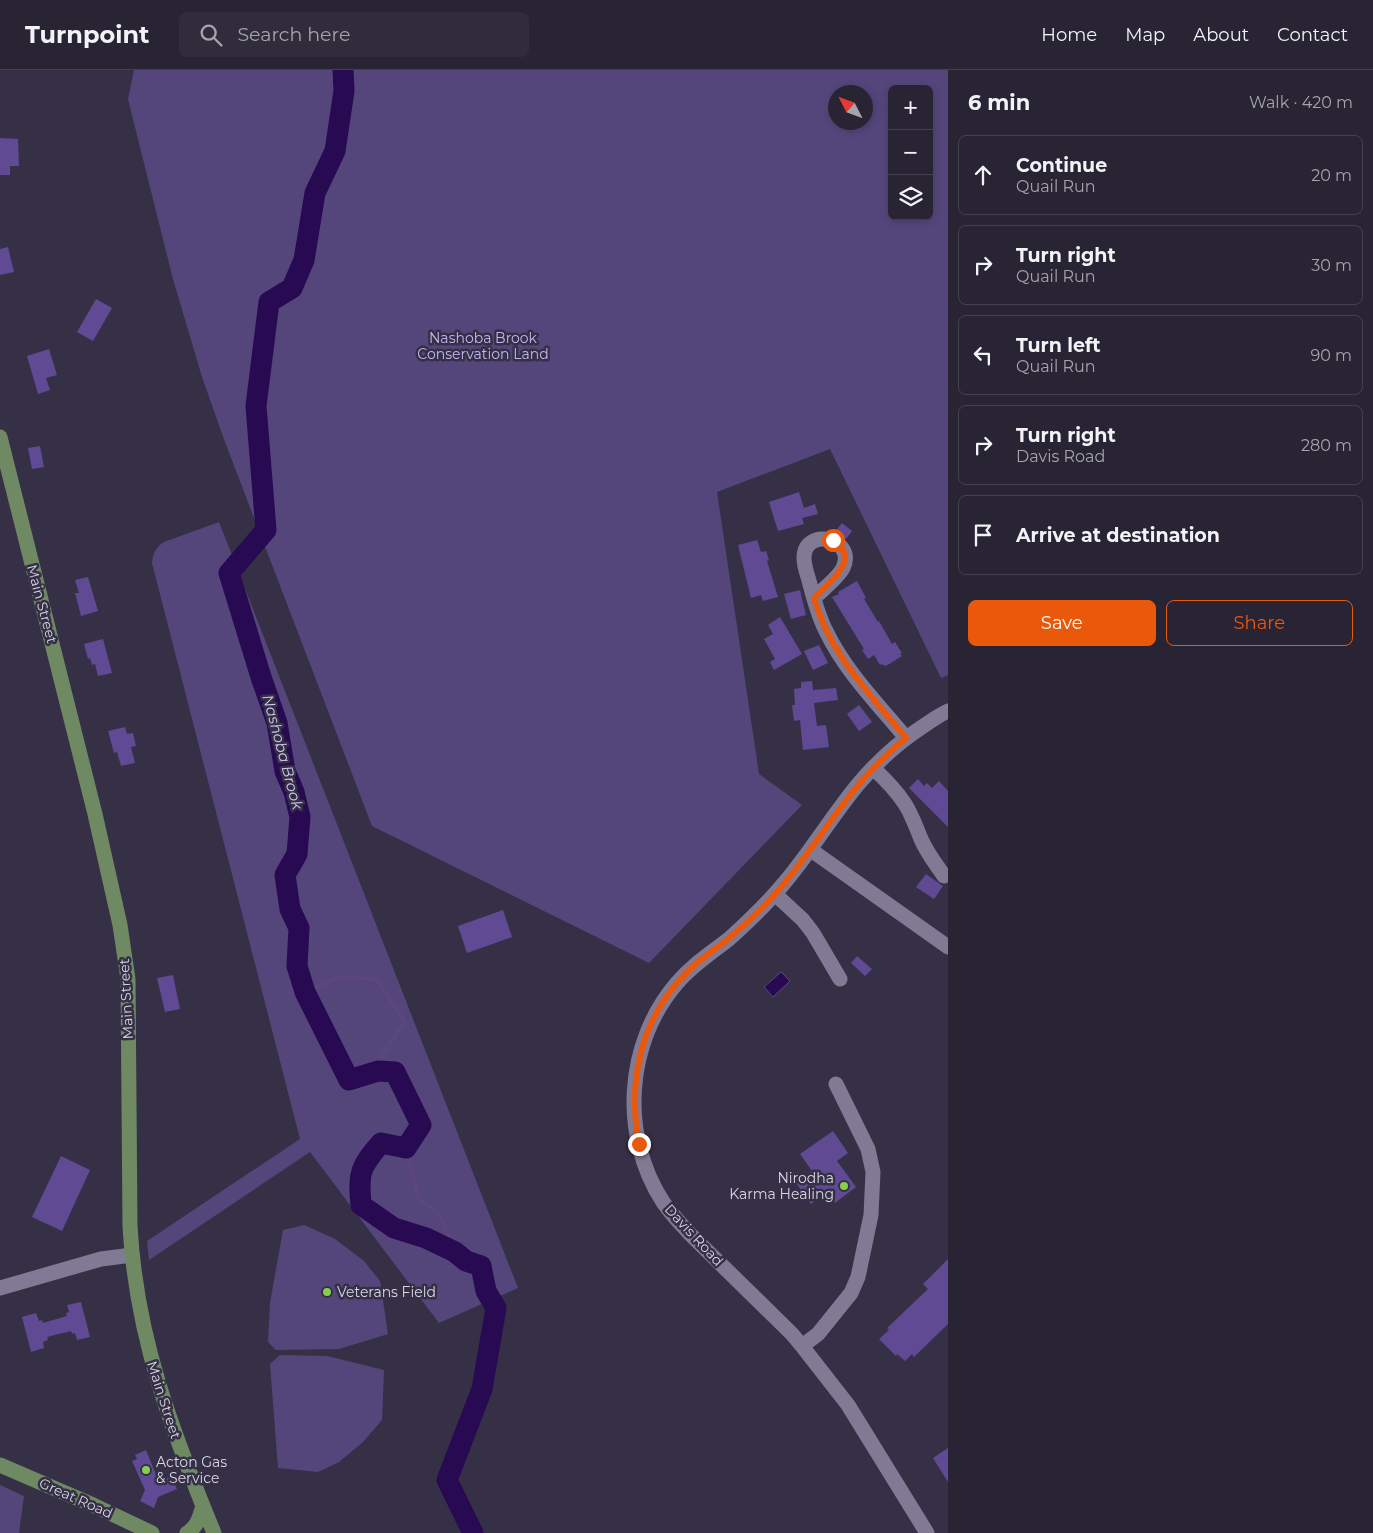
<!DOCTYPE html>
<html lang="en">
<head>
<meta charset="utf-8">
<style>
  :root { --surface:#282434; --page:#302c3c; --text:#f1f3f6; --muted:#a5a4ac; --line:#44414f; --accent:#ea580c }
  body { margin:0; font-family:Montserrat,sans-serif; background:var(--page); color:var(--text) }
  .controls { position:absolute; right:15px; top:15px; display:grid; overflow:hidden; border-radius:8px; box-shadow:0 2px 8px #0003 }
  .controls button { width:45px; height:45px; display:grid; place-items:center; padding:0; border:0; border-bottom:1px solid var(--line); background:var(--surface); color:var(--text); font:25px sans-serif }
  .compass { position:absolute; left:828px; top:15px; width:45px; height:45px; border-radius:50%; background:var(--surface); box-shadow:0 2px 8px #0003; rotate:312deg }
  .stop { position:absolute; width:15px; height:15px; margin:-11px; border:4px solid #ea580c; border-radius:50%; background:#fff }
  .stop.end { background:#ea580c; border-color:#fff; box-shadow:0 1px 5px #0008 }
  .list { margin:0; padding:0; list-style:none }
  h2 { display:flex; justify-content:space-between; align-items:center; height:65px; margin:0; padding:0 20px; font-size:21px }
  h2 small { font-size:16px; font-weight:400; color:var(--muted) }
  .list li { display:grid; grid-template-columns:32px 1fr auto; gap:15px; align-items:center; box-sizing:border-box; height:80px; margin:0 10px 10px; padding:0 10px; border:1px solid var(--line); border-radius:8px }
  .list b { display:block; font-size:19px; white-space:nowrap }
  .list p { margin:0; font-size:16px; white-space:nowrap; color:var(--muted) }
  .list em { font-size:16px; font-style:normal; color:var(--muted) }
  .actions { display:flex; gap:10px; padding:15px 20px }
  .actions a { flex:1; padding:11px 0; border:1px solid var(--accent); border-radius:8px; text-align:center; font-size:18px; color:var(--accent) }
  .actions .main { background:var(--accent); color:#fff }
  .icon { flex:none; width:28px; height:28px; fill:none; stroke:currentColor; stroke-width:2; stroke-linecap:round; stroke-linejoin:round }
  .map { position:relative; flex:none; width:948px; height:1463px; overflow:hidden }
  header { display:flex; align-items:center; gap:30px; box-sizing:border-box; height:70px; padding:0 25px; background:var(--surface); border-bottom:1px solid var(--line) }
  header strong { font-size:24px }
  nav { display:flex; gap:28px; margin-inline-start:auto; font-size:18px }
  .search { width:350px; height:45px; background:var(--page); display:flex; align-items:center; gap:12px; box-sizing:border-box; padding:0 18px; border-radius:8px; color:var(--muted); font-size:19px }
  main { display:flex }
  aside { flex:1; background:var(--surface) }
  .map>svg:first-child { display:block }
  .green { fill:#54467b; fill-rule:evenodd }
  .water { fill:#270a51; stroke:#5c477d }
  .lines { fill:none; stroke-linecap:round; stroke-linejoin:round }
  .stream { stroke:#5c477d; stroke-width:4 }
  .river { stroke:#270a51; stroke-width:21 }
  .building { fill:#5f4a93 }
  .minor { stroke:#807a94; stroke-width:15 }
  .major { stroke:#6f8a63; stroke-width:15 }
  .route { stroke:#ea580c; stroke-width:6 }
  .poi-dot { fill:#84d04e; stroke:#353046; stroke-width:2 }
  .labels { text-anchor:middle; dominant-baseline:central; stroke-width:5; stroke-linejoin:round; paint-order:stroke }
  .park-label { font-size:14px; fill:#c3b5f3; stroke:#353046 }
  .street-label { font-size:14px; fill:#d9d6e4; stroke:#353046 }
  .poi-label { font-size:14px; fill:#d9d6e4; stroke:#353046; text-anchor:start }
  .water-label { font-size:15px; font-style:italic; fill:#d3caf4; stroke:#353046 }
</style>
</head>
<body>
<header>
<strong>Turnpoint</strong>
<div class="search"><svg class="icon" aria-label="search" viewBox="0 0 24 24"><circle cx="10" cy="10" r="6"/><path d="M15 15l6 6"/></svg>Search here</div>
<nav><a>Home</a><a>Map</a><a>About</a><a>Contact</a></nav>
</header>
<main>
<div class="map">
<svg width="948" height="1463" viewBox="0 0 948 1463">
  <rect width="100%" height="100%" fill="#353046"/>
  <path class="green" d="M134 0H948V605L941 608 830 379 717 422 759 704 802 735 649 893 372 756 225 372 202 307 173 209 128 29ZM892 19H929V146H892ZM866 22V52H836V22Z
    M219 452 518 1218 439 1253 310 1082 149 1190 147 1171 300 1069 152 493C153 483 156 477 164 472Z
    M304 1155 335 1169 364 1191 380 1211 388 1264 339 1279 276 1280 268 1272 270 1233 283 1160Z
    M280 1285 327 1286 384 1300 382 1350 363 1372 339 1392 318 1402 278 1398 270 1294Z
    M0 1415 24 1426 19 1463H0Z"/>
  <path class="water" d="M781 902 790 911 773 927 764 917Z"/>
  <g class="lines">
    <path class="stream" d="M305 922 339 907 376 909 405 952 382 984 378 1001
      M406 1078 418 1127 441 1147 455 1182"/>
    <path class="river" d="M343 0 344 21 335 81 315 123 304 190 292 218 269 232 256 336 266 460 229 503 261 607 277 653 285 701 294 722 300 747 297 784 285 805 290 839 299 858 297 896 305 922 349 1010 378 1001 395 1002 421 1055 406 1078 381 1073C360 1097 358 1103 361 1135L394 1158 426 1168 455 1182 466 1191 481 1196 486 1221 496 1238 482 1319 447 1410 473 1463"/>
  </g>
  <path class="building" d="M0 68 18 69 19 96H10V105H0Z
    M8 177 14 202 0 205V179Z
    M96 229 112 238 93 271 77 262Z
    M49 279 57 305 46 308 50 320 38 324 27 286Z
    M40 376 44 397 32 399 28 378Z
    M799 422 804 438 815 434 818 444 802 448 804 454 778 461 769 432Z
    M842 453 852 461 846 469 835 462Z
    M757 470 761 482 766 481 769 490 767 491 778 527 763 531 761 525 751 528 738 475Z
    M88 507 98 541 81 546 75 523H79L75 510Z
    M857 511 866 528 864 529 878 552 879 551 892 574 895 572 902 583 900 584 902 586 886 596V595L884 596 882 594 880 595 874 585 868 589 862 580 864 579 832 527 839 524 838 522Z
    M800 520 806 545 791 549 784 524Z
    M780 547 802 584 774 600 770 592 775 589 764 569 773 564 768 555Z
    M103 569 112 603 98 606 95 594 92 595 90 588 88 589 84 574Z
    M819 575 828 593 813 600 804 581Z
    M812 611 813 620 836 618 838 630 814 633 817 656 826 655 829 677 803 680 800 650 794 651 792 635H795L794 619 801 618V612Z
    M859 635 872 652 859 661 847 644Z
    M125 657 127 664 133 663 136 676 131 677 135 693 121 696 117 682 114 683 108 661Z
    M918 709 924 716 927 713 932 718 939 711 948 721V757L909 718Z
    M926 804 943 816 934 829 916 817Z
    M503 840 512 867 467 883 458 856Z
    M857 886 872 899 865 906 851 893Z
    M173 905 180 939 165 942 157 908Z
    M833 1061 848 1083 837 1091 856 1117 835 1133 827 1122 811 1134 796 1113 812 1101 800 1084Z
    M61 1086 90 1100 62 1161 32 1147Z
    M948 1189V1254L914 1287 912 1284 905 1291 897 1284 896 1286 879 1269 889 1260 887 1258 928 1219 923 1214Z
    M81 1232 90 1267 77 1270 75 1263 72 1264 71 1261 47 1267 48 1270 43 1272 44 1278 31 1282 22 1247 36 1243 39 1251 42 1250 43 1253 67 1246 66 1243 69 1242 67 1235Z
    M948 1378V1412L933 1388Z
    M146 1380 159 1412 171 1406 177 1419 158 1427 154 1438 140 1431 145 1420 132 1391 137 1389 135 1385Z"/>
  <g class="lines">
    <path class="minor" d="M814 528C822 520 838 508 843 498 857 468 804 456 804 488 804 494 806 501 808 507 813 525 817 544 826 561 845 601 878 634 906 668
      M873 698C885 709 896 720 905 734 912 745 916 757 921 769 927 783 936 794 944 806
      M811 780 948 877
      M775 824 803 850 813 863 840 909
      M0 1218 101 1189 132 1185
      M802 1276 818 1264 851 1223 858 1207 871 1145 873 1102 868 1079 836 1014
      M927 1463 848 1335 802 1276 792 1264 690 1164C681 1154 671 1144 663 1132 620 1066 625 973 677 913 692 895 711 883 729 869 749 851 768 833 785 812 812 780 833 744 860 712 878 691 899 672 922 657 931 651 939 645 948 641"/>
    <path class="major" d="M0 367 95 744 120 855 128 909 130 1156C136 1267 172 1361 214 1463
      M0 1395 93 1435 152 1463
      M187 1463C198 1456 199 1448 203 1436"/>
  </g>
  <g class="lines">
    <path class="route" d="M639 1074C627 1009 641 947 689 900 701 888 716 879 728 869 747 853 766 835 782 816 810 783 832 746 860 713 873 697 889 682 906 668 870 624 829 583 814 528 828 513 863 489 833 470"/>
  </g>
  <g class="poi-dot">
    <circle cx="844" cy="1116" r="5"/>
    <circle cx="327" cy="1222" r="5"/>
    <circle cx="146" cy="1400" r="5"/>
  </g>
  <g class="labels">
    <g class="park-label">
      <text x="483" y="268">Nashoba Brook<tspan x="483" dy="16">Conservation Land</tspan></text>
    </g>
    <g class="street-label">
      <text transform="translate(42 534) rotate(75)">Main Street</text>
      <text transform="translate(126 929) rotate(-93)">Main Street</text>
      <text transform="translate(694 1165) rotate(47)">Davis Road</text>
      <text transform="translate(164 1330) rotate(72)">Main Street</text>
      <text transform="translate(76 1428) rotate(24)">Great Road</text>
    </g>
    <g class="poi-label">
      <text x="834" y="1108" text-anchor="end">Nirodha<tspan x="834" dy="16">Karma Healing</tspan></text>
      <text x="337" y="1222">Veterans Field</text>
      <text x="156" y="1392">Acton Gas<tspan x="156" dy="16">&amp; Service</tspan></text>
    </g>
    <g class="water-label">
      <text transform="translate(283 682) rotate(75)">Nashoba Brook</text>
    </g>
  </g>
</svg>
<div class="controls">
<button>+</button>
<button>−</button>
<button><svg class="icon" aria-label="layers" viewBox="0 0 24 24"><path d="M12 4l9 5-9 5-9-5zM3 14l9 5 9-5"/></svg></button>
</div>
<svg class="compass" viewBox="-18 -18 36 36"><path d="M0-13l5 13h-10z" fill="#e53935"/><path d="M0 13l5-13h-10z" fill="#a5a4ac"/></svg>
<div class="stop" style="left:833px;top:470px"></div>
<div class="stop end" style="left:639px;top:1074px"></div>
</div>
<aside>
<h2>6 min<small>Walk · 420 m</small></h2>
<ul class="list">
<li><svg class="icon" aria-label="ahead" viewBox="0 0 24 24"><path d="M12 20V5M6 11l6-6 6 6"/></svg><div><b>Continue</b><p>Quail Run</p></div><em>20 m</em></li>
<li><svg class="icon" aria-label="right" viewBox="0 0 24 24"><path d="M7 20v-9h11M14 6l5 5-5 5"/></svg><div><b>Turn right</b><p>Quail Run</p></div><em>30 m</em></li>
<li><svg class="icon" aria-label="left" viewBox="0 0 24 24"><path d="M17 20v-9H6M10 6l-5 5 5 5"/></svg><div><b>Turn left</b><p>Quail Run</p></div><em>90 m</em></li>
<li><svg class="icon" aria-label="right" viewBox="0 0 24 24"><path d="M7 20v-9h11M14 6l5 5-5 5"/></svg><div><b>Turn right</b><p>Davis Road</p></div><em>280 m</em></li>
<li><svg class="icon" aria-label="arrive" viewBox="0 0 24 24"><path d="M6 21V4h12l-3 4 3 4H6"/></svg><div><b>Arrive at destination</b></div></li>
</ul>
<div class="actions"><a class="main">Save</a><a>Share</a></div>
</aside>
</main>
</body>
</html>
